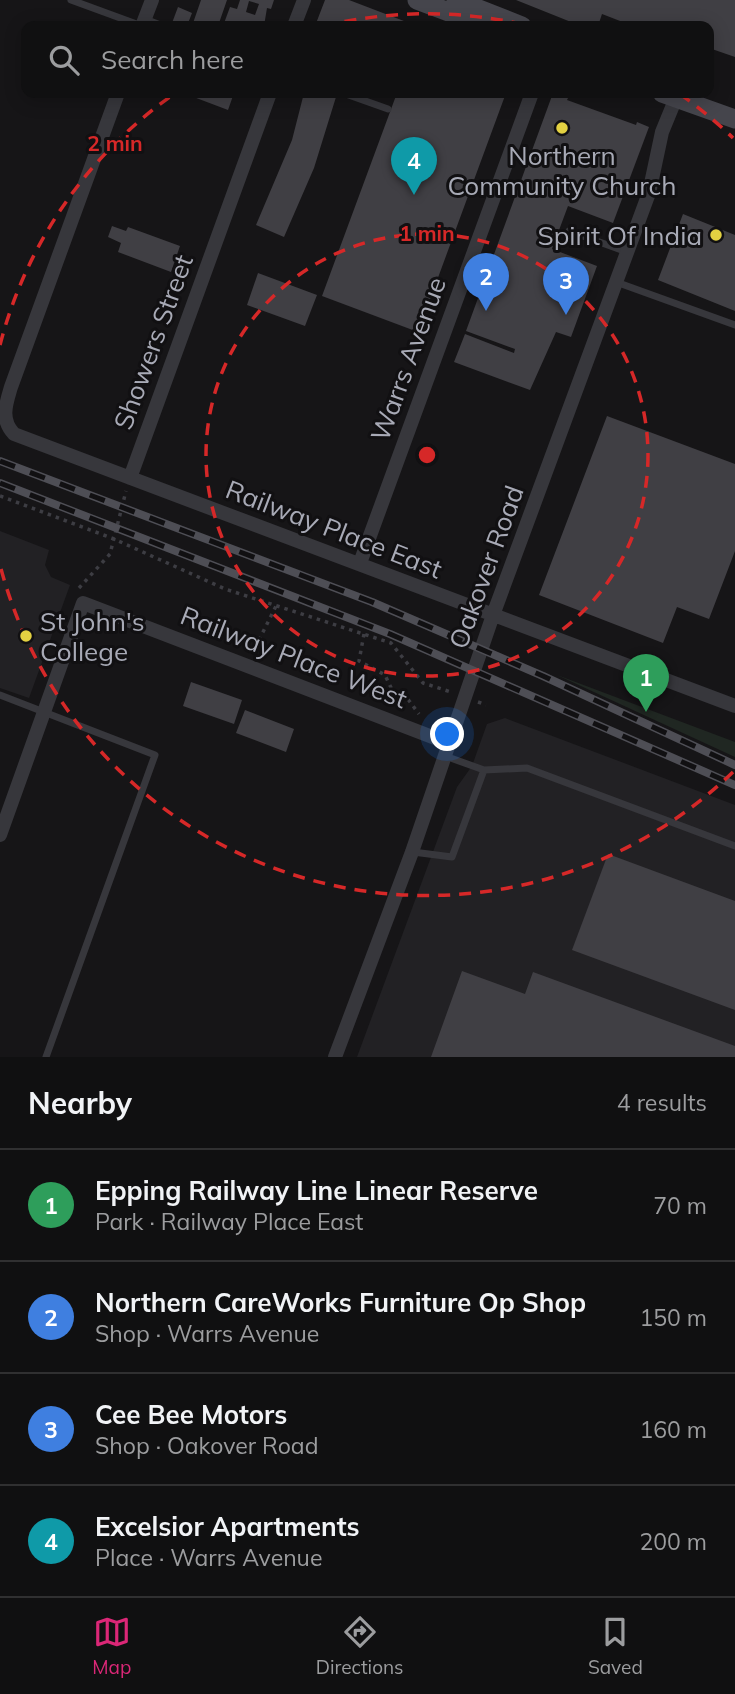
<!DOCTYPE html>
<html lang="en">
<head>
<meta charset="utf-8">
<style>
  :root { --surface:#101011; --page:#1e1e1f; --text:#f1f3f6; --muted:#9c9d9f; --line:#303031; --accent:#db2777 }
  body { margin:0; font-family:Mulish,sans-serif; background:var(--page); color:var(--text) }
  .you { position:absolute; left:448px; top:735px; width:24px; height:24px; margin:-18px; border:5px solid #fff; border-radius:50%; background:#1a73e8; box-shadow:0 0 0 10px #1a73e833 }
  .badge { display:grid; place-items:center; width:46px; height:46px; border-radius:50%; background:var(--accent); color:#fff; font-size:23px; font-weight:700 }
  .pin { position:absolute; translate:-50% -58px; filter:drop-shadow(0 2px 4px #0008) }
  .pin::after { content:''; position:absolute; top:37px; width:24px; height:21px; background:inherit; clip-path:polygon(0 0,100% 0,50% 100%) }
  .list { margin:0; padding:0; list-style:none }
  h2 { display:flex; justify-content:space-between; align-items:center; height:91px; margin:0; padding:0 28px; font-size:30px }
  h2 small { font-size:23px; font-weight:400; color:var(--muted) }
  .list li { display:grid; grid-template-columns:46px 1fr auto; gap:21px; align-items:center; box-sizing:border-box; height:112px; padding:0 28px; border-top:2px solid var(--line) }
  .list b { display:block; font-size:26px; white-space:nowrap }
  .list p { margin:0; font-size:23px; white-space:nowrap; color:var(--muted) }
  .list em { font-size:23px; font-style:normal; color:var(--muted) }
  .icon { flex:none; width:38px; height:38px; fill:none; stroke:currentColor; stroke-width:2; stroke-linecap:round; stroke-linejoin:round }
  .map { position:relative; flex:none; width:735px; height:1057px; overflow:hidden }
  .search { position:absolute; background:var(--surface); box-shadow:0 4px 18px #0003; left:21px; right:21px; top:21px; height:77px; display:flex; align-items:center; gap:18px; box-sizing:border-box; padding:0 24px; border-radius:14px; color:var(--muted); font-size:26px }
  .sheet { height:539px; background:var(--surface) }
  nav { display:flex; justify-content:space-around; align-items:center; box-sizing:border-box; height:98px; border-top:2px solid var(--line); background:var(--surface); font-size:19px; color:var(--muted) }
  nav a { display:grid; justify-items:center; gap:4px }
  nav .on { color:var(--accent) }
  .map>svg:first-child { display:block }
  .built { fill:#222124 }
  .green { fill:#202722 }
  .building { fill:#403f44; fill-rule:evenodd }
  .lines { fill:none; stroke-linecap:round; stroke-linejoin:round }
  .path { stroke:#3d3d43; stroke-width:3.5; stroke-dasharray:3.5 5; stroke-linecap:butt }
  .lane { stroke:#37373c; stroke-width:7 }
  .street { stroke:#37373c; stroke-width:14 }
  .secondary { stroke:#45454c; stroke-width:19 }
  .rail-casing { stroke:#4e4e55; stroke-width:8 }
  .rail { stroke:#111012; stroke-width:5; stroke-dasharray:16; stroke-linecap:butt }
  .ring { fill:none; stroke:#d62828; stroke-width:3.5; stroke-dasharray:12 9 }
  .poi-dot { fill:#e3d142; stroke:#111012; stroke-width:2.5 }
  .labels { text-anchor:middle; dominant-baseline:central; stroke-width:6; stroke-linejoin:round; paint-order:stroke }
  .poi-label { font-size:26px; fill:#a8aab6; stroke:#111012 }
  .street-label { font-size:26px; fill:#a8aab6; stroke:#111012 }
  .centre { fill:#d62828; stroke:#111012; stroke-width:3.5 }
  .ring-label { font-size:21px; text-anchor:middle; font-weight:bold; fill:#d62828; stroke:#111012; stroke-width:6; stroke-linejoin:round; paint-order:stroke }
</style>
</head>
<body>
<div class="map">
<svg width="735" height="1057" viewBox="0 0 735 1057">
  <rect width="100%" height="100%" fill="#161517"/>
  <path class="built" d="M0 531 49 550 45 565 51 577 70 585 29 698 0 688Z
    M505 718 735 805V1057H357L457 787 472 766 487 724Z"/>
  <path class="green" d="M557 675 735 742V757Z"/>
  <path class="building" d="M201 0H227L218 26H192Z
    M240 0H274L271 9 267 8 264 26H223L230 7 237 9ZM249 1 259 4 255 15 246 12Z
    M325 0H349L417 26H338L333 23 332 26H315Z
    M516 0H735V57L709 48V26H633L602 14 598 26H581Z
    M178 7 192 13 187 26 172 23Z
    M183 93H234L228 110Z
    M304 93H325L336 97 314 168 284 237 256 225 292 140Z
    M397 93H506L418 332 322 296Z
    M553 93 569 96 567 100 636 125 637 122 649 127 613 223 568 206 552 249 597 266 571 337 556 332 530 390 454 362 465 334 514 353 515 349 466 331Z
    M683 214 735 235V311L658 280Z
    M112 226 126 231 128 227 180 246 171 272 118 252 121 243 108 237Z
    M258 273 317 295 305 326 247 305Z
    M607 416 735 464V551L709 619 677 607 663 643 539 595Z
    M191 682 242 700 234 724 183 706Z
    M245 710 294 729 286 752 236 733Z
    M608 854 735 901V1010L572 950Z
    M462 971 525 994 533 972 735 1046V1057H431Z"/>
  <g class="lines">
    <path class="path" d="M0 496 114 539 225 589 391 643 423 683 451 692
      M79 588 110 554 126 491
      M364 634 359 661 385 675 394 694 407 698 419 714
      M263 655 257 644 276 606
      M478 702 486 705"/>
    <path class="lane" d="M71 0 142 26
      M145 19 163 26
      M343 93 388 109
      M569 231 627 252
      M616 282 735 325
      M0 695 155 755 46 1057
      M445 756 484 770
      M413 852 452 857 484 770 527 768 735 846"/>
    <path class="street" d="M142 26 152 0
      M294 26 304 0
      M118 93 11 387C6 404 0 419 14 434L112 471 735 706
      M130 478 270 93
      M360 563 532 93
      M0 835 83 603 448 743
      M335 1057 412 852 493 615 649 193 662 132 678 93"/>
    <path class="secondary" d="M417 0 486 26
      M456 0 522 26
      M662 93 735 119"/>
    <g class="rail-casing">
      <path id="rail" d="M0 461 372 602 543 676 735 765
        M0 483 390 634 735 785"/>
    </g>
    <use href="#rail" class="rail"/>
  </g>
  <g class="ring">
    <circle cx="427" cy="455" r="221"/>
    <path d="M733 772A441 441 0 0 1 0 565M0 345A441 441 0 0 1 174 94M324 26A441 441 0 0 1 530 26M680 94A441 441 0 0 1 733 138"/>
  </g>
  <g class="poi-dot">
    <circle cx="562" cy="128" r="7"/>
    <circle cx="716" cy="235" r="7"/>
    <circle cx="26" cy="636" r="7"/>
  </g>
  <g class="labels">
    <g class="poi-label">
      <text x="562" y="155">Northern<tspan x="562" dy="30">Community Church</tspan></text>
      <text x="702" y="235" text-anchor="end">Spirit Of India</text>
      <text x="40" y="621" text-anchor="start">St John's<tspan x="40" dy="30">College</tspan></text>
    </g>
    <g class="street-label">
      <text transform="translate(153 342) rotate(-70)">Showers Street</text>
      <text transform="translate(408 359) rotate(-70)">Warrs Avenue</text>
      <text transform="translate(334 529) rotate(21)">Railway Place East</text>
      <text transform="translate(486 567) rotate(-70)">Oakover Road</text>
      <text transform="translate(294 657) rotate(21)">Railway Place West</text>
    </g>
  </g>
  <circle cx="427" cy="455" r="10" class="centre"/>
  <g class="ring-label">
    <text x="115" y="151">2 min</text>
    <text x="427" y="241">1 min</text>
  </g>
</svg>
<div class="you"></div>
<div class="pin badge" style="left:646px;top:712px;background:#2e9e5b">1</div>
<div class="pin badge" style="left:486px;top:311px;background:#3f7fe0">2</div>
<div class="pin badge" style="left:566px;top:315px;background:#3f7fe0">3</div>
<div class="pin badge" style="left:414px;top:195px;background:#0f9aa8">4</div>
<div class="search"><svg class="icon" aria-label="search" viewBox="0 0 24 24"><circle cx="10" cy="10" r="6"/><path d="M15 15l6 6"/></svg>Search here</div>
</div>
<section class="sheet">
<h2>Nearby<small>4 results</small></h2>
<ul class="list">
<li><span class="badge" style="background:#2e9e5b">1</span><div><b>Epping Railway Line Linear Reserve</b><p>Park · Railway Place East</p></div><em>70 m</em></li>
<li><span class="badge" style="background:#3f7fe0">2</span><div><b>Northern CareWorks Furniture Op Shop</b><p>Shop · Warrs Avenue</p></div><em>150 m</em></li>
<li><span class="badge" style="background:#3f7fe0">3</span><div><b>Cee Bee Motors</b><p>Shop · Oakover Road</p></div><em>160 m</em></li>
<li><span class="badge" style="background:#0f9aa8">4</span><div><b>Excelsior Apartments</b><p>Place · Warrs Avenue</p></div><em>200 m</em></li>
</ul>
</section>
<nav>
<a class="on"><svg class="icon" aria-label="map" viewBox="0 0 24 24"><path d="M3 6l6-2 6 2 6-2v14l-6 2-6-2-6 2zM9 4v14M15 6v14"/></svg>Map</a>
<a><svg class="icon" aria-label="directions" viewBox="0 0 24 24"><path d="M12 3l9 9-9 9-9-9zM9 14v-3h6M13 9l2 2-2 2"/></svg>Directions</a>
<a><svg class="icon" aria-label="saved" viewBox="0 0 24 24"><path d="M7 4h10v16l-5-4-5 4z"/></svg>Saved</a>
</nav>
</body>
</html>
